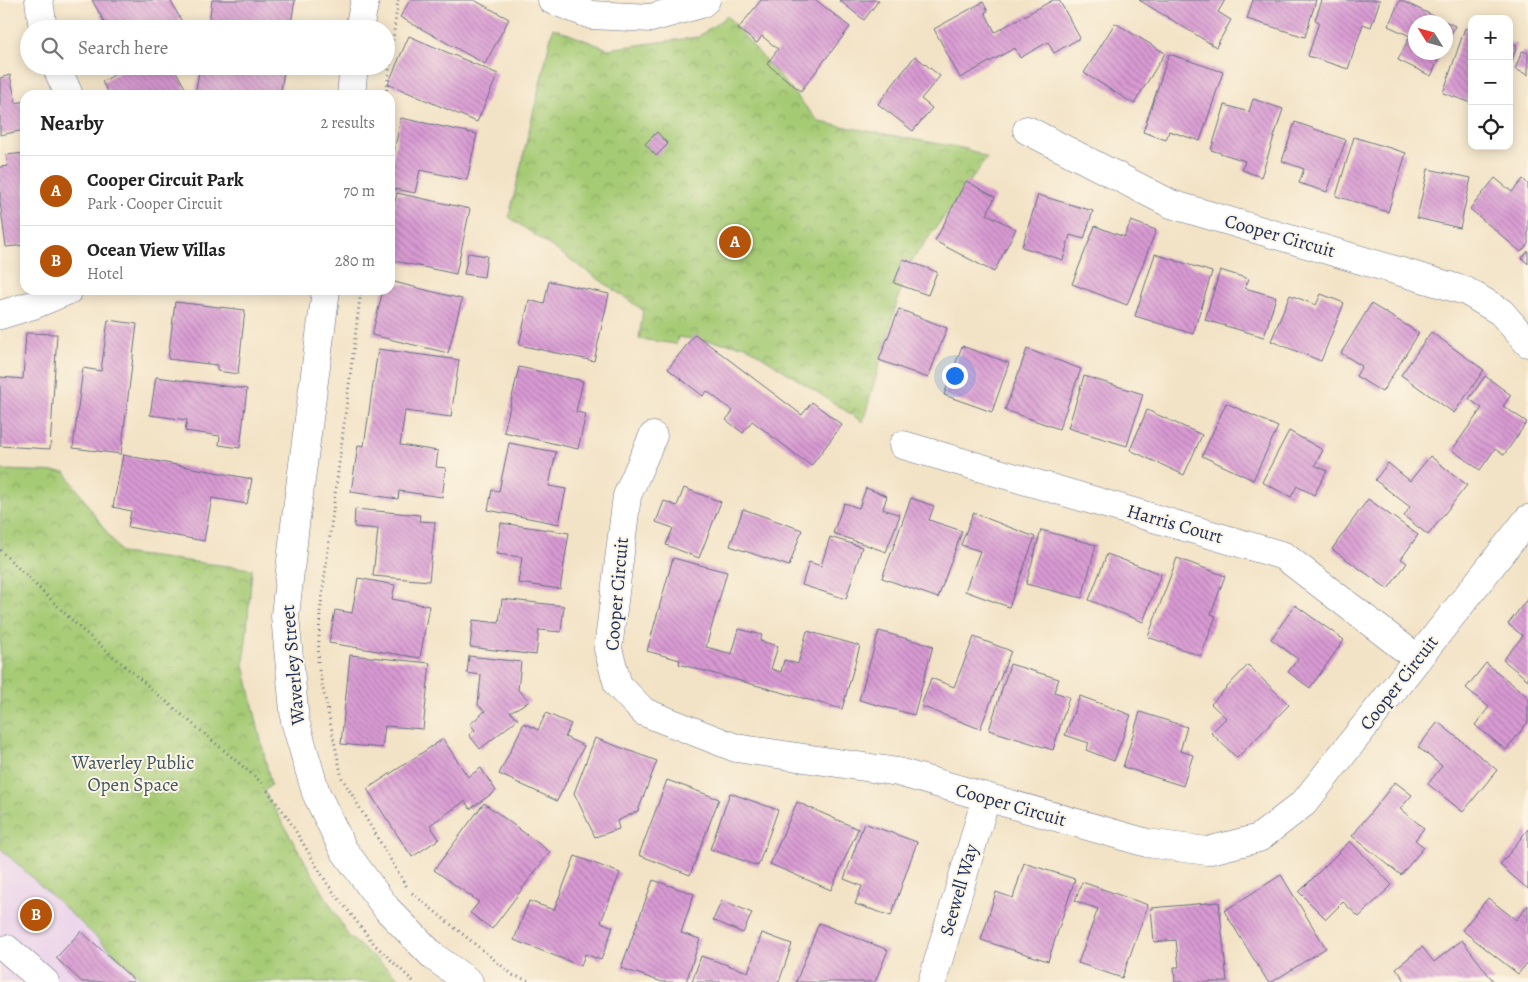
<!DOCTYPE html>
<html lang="en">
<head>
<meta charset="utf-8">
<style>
  :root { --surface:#fff; --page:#f6f6f6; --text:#222; --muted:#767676; --line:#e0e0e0; --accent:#b45309 }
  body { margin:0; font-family:Alegreya,serif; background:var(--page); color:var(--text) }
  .controls { position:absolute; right:15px; top:15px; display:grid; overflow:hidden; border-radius:10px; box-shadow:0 2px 12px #0003 }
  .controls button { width:45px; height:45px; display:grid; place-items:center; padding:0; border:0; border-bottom:1px solid var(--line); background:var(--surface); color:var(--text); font:25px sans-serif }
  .compass { position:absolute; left:1408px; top:15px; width:45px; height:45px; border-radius:50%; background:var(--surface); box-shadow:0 2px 12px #0003; rotate:307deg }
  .you { position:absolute; left:954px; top:375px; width:18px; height:18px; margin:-12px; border:4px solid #fff; border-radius:50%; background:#1a73e8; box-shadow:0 0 0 8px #1a73e833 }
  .badge { display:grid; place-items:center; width:32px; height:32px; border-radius:50%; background:var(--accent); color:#fff; font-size:16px; font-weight:700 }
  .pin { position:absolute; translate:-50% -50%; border:2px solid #fff; box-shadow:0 1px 5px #0006 }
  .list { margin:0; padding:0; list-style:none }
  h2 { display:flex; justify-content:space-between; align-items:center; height:65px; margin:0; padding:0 20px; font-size:21px }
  h2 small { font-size:16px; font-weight:400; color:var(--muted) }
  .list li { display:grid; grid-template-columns:32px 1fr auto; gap:15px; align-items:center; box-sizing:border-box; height:70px; padding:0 20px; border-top:1px solid var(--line) }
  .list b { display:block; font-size:19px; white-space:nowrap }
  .list p { margin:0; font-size:16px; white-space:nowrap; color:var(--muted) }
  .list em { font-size:16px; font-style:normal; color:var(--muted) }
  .icon { flex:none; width:28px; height:28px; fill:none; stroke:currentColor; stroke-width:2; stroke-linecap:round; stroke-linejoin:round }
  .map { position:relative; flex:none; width:1528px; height:982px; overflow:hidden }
  .search { position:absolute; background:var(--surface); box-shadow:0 2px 12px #0003; left:20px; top:20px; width:375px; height:55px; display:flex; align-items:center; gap:12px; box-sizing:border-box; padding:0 18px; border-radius:28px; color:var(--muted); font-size:19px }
  .panel { position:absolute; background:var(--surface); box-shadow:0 2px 12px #0003; left:20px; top:90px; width:375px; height:205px; border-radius:15px }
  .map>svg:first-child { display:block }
  .built { fill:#ead1ec }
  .park { fill:url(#park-crowns); stroke:#607d6a }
  .building { fill:url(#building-back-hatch) }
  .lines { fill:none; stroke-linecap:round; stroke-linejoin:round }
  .minor-casing { stroke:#676e82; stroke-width:29 }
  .path { stroke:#676e82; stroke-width:3; stroke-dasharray:1 4; stroke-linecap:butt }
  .minor { stroke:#fff; stroke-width:28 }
  .labels { text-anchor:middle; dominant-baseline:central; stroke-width:4; stroke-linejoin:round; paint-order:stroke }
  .street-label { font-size:19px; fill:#1b2f5e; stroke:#fcf5e5 }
  .park-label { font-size:19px; fill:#3e5664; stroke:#fcf5e5 }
</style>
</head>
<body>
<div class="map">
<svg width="1528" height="982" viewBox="0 0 1528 982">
  <defs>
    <pattern id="park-crowns" width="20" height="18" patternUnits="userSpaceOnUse" patternTransform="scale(1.25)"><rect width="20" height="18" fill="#a6cb75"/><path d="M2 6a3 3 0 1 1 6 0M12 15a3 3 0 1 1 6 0" fill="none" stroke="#86a563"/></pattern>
    <pattern id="building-back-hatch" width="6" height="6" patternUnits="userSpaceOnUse" patternTransform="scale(1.25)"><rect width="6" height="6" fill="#d99ad3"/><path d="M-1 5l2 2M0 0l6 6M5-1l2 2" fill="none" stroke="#af7eae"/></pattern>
  </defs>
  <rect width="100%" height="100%" fill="#fcf5e5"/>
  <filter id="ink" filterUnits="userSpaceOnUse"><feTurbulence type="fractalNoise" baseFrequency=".02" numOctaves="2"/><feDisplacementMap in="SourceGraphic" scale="10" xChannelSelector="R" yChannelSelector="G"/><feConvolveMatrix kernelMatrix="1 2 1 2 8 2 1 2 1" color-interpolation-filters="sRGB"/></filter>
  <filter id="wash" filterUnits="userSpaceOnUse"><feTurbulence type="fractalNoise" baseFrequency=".0096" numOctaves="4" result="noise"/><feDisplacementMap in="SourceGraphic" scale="20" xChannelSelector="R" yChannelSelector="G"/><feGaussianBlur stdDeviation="1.12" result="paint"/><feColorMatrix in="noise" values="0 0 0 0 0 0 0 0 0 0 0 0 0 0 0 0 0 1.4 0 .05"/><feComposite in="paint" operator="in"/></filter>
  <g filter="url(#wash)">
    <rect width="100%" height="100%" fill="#f3e3c6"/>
    <path class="built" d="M0 848 145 982H0Z"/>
    <path class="park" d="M727 16 819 122 967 149 987 158 907 267 863 422 746 346 678 337 676 344 639 339 643 310 509 217 553 28 608 49 698 37Z
      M0 470 65 472 121 553 252 569 244 665 271 785 264 791 349 937 404 982H145L0 848Z"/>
    <g id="blocks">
      <path class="building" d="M92 0H170L181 20 166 29H108Z
        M212 0H295L290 29H208Z
        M410 0H474L509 19 485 64 400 17Z
        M761 0H816L850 27 801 91 767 64 778 49 762 36 757 43 738 29Z
        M839 0H879L864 20Z
        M1053 0H1059L1080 38 1054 53 1048 42 1020 58 1015 48 960 78 934 29 983 2 988 11 985 12 995 32Z
        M1139 0H1225L1218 12 1231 20 1216 47Z
        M1253 0H1316L1305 37 1247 19Z
        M1322 0H1380L1371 27 1363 24 1348 69 1308 56 1319 22 1315 20Z
        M1400 0 1455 26 1446 46V22H1416V52H1442L1431 76 1398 60 1410 36 1388 26Z
        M1115 23 1165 53 1134 104 1084 73Z
        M1465 28 1472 30V103L1443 93Z
        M409 36 498 74 477 122 388 84Z
        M1509 42 1517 45 1510 67H1509Z
        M1522 51 1528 53V75L1515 69Z
        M1169 54 1223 72 1200 141 1169 131 1166 140 1143 132Z
        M915 56 940 76 921 99 932 108 913 131 878 104Z
        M130 66H173L189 95H110L102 82Z
        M200 66H285L280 95H195Z
        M10 75 16 103 25 101V130L0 135V78Z
        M1253 99 1283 109 1261 177 1242 170 1245 161 1211 150 1225 105 1249 112Z
        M401 118 477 134 467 180 420 170 415 193 390 188V172Z
        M1295 122 1346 140 1327 192 1299 183 1304 169 1282 161Z
        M657 132 668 144 656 156 645 144Z
        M1354 137 1406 153 1388 212 1336 196Z
        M25 153V245L6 247 0 202V167L8 166 6 155Z
        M1428 169 1471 178 1460 228 1417 218Z
        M1495 178 1512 192 1523 179 1528 184V244L1521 252 1470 209Z
        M966 181 995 197 987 214 1016 229 994 272 935 241Z
        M397 193 470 209 456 274 390 260V224Z
        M1038 195 1093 211 1084 239 1070 235 1063 260 1022 247Z
        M1131 221 1156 230 1127 305 1072 284 1095 226 1124 237Z
        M1528 251V264L1522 258Z
        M468 253 487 256 484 277 464 274Z
        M1155 254 1212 272 1193 334 1135 316Z
        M903 259 937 272 928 295 894 283Z
        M1220 270 1249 279 1245 288 1276 297 1264 337 1205 320Z
        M390 281 462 299 448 353 372 335 383 290H390Z
        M549 281 609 294 594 361 519 345 529 300 544 304Z
        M1321 294 1344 303 1321 361 1271 341 1290 295 1316 305Z
        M175 302 245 310 238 374 217 371V365L168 359Z
        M1371 304 1419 333 1382 392 1356 376 1362 366 1341 353Z
        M899 309 947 328 928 378 879 360Z
        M108 320 137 324 121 454 73 448 83 368 101 371Z
        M1431 332 1484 370 1454 413 1401 375Z
        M26 333 57 334 50 449 0 446V377L23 379Z
        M695 334 802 415 812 402 842 425 811 466 752 421 743 433 726 420 733 411 707 391 703 396 668 369Z
        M962 346 1009 363 992 412 944 395Z
        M378 349 459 360 451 417 405 411 400 445 438 451 436 467 446 468 442 497 399 491 398 499 351 492 358 445 364 446Z
        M1027 349 1081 369 1059 429 1005 410Z
        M519 367 583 381 576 412 586 414 578 449 504 432Z
        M1084 376 1143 394 1127 446 1068 428Z
        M1485 376 1511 395 1503 406 1527 422 1504 455 1495 449 1480 470 1452 450 1482 408 1469 399Z
        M156 377 247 389 240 448 219 445 220 436 185 431 187 420 150 415Z
        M1226 403 1278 427 1253 480 1202 456Z
        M1147 410 1202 435 1184 475 1130 450Z
        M1289 431 1323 450 1315 465 1327 471 1314 495 1297 486 1291 497 1262 482Z
        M509 443 556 452 549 486 566 489 559 524 488 510 492 490 499 491Z
        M123 455 252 479 247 504 212 498 204 541 128 527 131 511 113 507Z
        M1430 456 1467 485 1428 535 1404 516 1410 507 1375 480 1388 463 1410 481Z
        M684 488 721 502 699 558 666 545 673 528 656 522 664 501 677 506Z
        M866 488 887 496 883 509 900 515 886 552 833 533 844 503 859 508Z
        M911 498 934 506 929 520 962 531 938 598 882 578Z
        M1368 499 1418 535 1401 559 1407 563 1388 589 1332 549Z
        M355 509 420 515 419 521 435 522 429 581 373 576 378 529 354 527Z
        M743 509 802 530 789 566 730 546Z
        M973 513 1035 537 1009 607 965 591 980 551 961 545Z
        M501 523 569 533 560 589 518 583 522 557 496 554Z
        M1041 530 1096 545 1082 598 1026 584Z
        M830 537 862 547 846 599 802 585 809 562 821 566Z
        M1107 554 1161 574 1143 622 1089 600Z
        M673 558 727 572 706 647 732 654 739 629 762 635 760 641 778 646 771 669 781 672 784 660 798 664 807 631 860 646 842 709 679 664 680 660 647 651Z
        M1177 558 1225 576 1211 614 1216 616 1201 656 1148 637Z
        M358 578 395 585 392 599 429 606 420 658 329 643 335 610 352 613Z
        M1528 598V680L1503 660 1523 636 1508 624Z
        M502 599 564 606 561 632 539 630 536 655 470 647 473 620 499 623Z
        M1295 605 1344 640 1310 688 1288 672 1298 659 1271 639Z
        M879 631 933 646 914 715 859 700Z
        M974 637 1011 651 980 729 921 706 931 678 954 687Z
        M350 655 430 663 423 729 385 726 382 748 341 744Z
        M469 656 521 662 518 690 530 701 510 712 518 719 480 749 469 735 475 730 470 724 485 711 478 705 481 675 467 673Z
        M1486 663 1528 697V722L1506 750 1475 725 1489 707 1466 688Z
        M1010 664 1059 679 1054 692 1069 697 1053 750 989 730Z
        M1248 665 1289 705 1237 758 1211 733 1226 718 1211 704Z
        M1080 696 1131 715 1114 761 1086 750 1089 743 1065 735Z
        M1140 712 1187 727 1180 751 1193 755 1183 786 1123 767Z
        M546 713 571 724 565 737 584 746 557 801 499 774 524 723 538 730Z
        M1438 722 1497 770 1463 812 1428 784 1442 766 1418 747Z
        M595 738 657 761 638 811 617 821 619 829 595 837 574 793Z
        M443 739 468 777 481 768 496 791 470 809 465 801 430 825 439 839 412 857 367 789Z
        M667 780 719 799 690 875 639 855Z
        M1395 782 1412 795 1400 809 1424 828 1415 840 1424 847 1401 875 1352 836Z
        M730 793 778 810 758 866 710 849Z
        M797 802 858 829 831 890 770 864Z
        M484 803 550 852 492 929 470 913 479 902 434 870Z
        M864 823 917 842 891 916 855 904 862 886 844 879Z
        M1528 829V889L1500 865Z
        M1350 841 1392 885 1359 917 1343 902 1326 919 1299 892Z
        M575 856 620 873 601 922 613 927 601 960 585 954 581 966 514 940 529 901 554 910Z
        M1024 863 1075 879 1048 961 981 940 996 892 1013 898Z
        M1281 875 1326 948 1272 982H1268L1224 911Z
        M653 880 694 894 681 933 700 939 686 982H662L621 968Z
        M1082 882 1148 905 1122 978 1078 963 1098 909 1075 901Z
        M1488 898 1516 920 1528 905V962L1518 974 1462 930Z
        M722 900 752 913 743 933 713 920Z
        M1219 902 1227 982H1175L1174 967H1179L1176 940 1154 942 1151 908Z
        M819 923 888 950 875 982H796Z
        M81 931 134 980 132 982H82L56 958Z
        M762 933 792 944 779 982H692L701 956 748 972Z
        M1462 940 1494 982H1406L1396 968 1422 947 1434 962Z"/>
    </g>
  </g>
  <g filter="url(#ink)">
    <use href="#blocks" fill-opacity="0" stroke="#676e82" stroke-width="1"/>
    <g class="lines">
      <g class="minor-casing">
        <path id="minor" d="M39 0 43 29
          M552 0 591 15 651 18 701 4 706 0
          M359 29 365 0
          M56 66 69 95
          M351 95 354 66
          M1027 130 1171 204 1466 291 1501 312 1528 343
          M326 290 295 525 285 616 295 721 316 793 343 849 387 909 434 957 469 982
          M0 315 33 305 69 290
          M653 436 627 496 608 649 618 685 644 712 736 748 898 772 1147 843 1207 851 1259 838 1304 803 1528 519
          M903 445 1284 556 1418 659
          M7 949 45 982
          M932 982 986 798"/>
      </g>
      <path class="path" d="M386 95 398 0
        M0 550 80 628 261 782 286 815 328 885 375 945 414 982
        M318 662 320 613 361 290
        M319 670 342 778 408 889
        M412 893 513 975 532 982"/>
      <use href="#minor" class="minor"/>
    </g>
  </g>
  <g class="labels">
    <g class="street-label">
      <text transform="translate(1280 236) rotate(16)">Cooper Circuit</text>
      <text transform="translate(1175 524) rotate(16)">Harris Court</text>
      <text transform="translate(617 594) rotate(-85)">Cooper Circuit</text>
      <text transform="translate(293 665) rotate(-95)">Waverley Street</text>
      <text transform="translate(1399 683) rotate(-52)">Cooper Circuit</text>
      <text transform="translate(1011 805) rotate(16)">Cooper Circuit</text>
      <text transform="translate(959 890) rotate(-74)">Seewell Way</text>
    </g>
    <g class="park-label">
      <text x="133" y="763">Waverley Public<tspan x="133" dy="22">Open Space</tspan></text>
    </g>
  </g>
</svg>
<div class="controls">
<button>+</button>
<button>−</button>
<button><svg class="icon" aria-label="locate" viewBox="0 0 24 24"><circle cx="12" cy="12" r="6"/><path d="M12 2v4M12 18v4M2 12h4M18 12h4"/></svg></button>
</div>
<svg class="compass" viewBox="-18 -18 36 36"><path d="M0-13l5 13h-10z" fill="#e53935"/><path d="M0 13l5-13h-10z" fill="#767676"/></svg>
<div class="you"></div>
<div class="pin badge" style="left:735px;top:242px">A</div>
<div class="pin badge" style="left:36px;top:915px">B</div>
<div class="search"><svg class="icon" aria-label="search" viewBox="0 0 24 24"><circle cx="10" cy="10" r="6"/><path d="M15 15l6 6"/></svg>Search here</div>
<section class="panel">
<h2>Nearby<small>2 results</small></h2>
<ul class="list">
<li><span class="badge">A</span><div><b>Cooper Circuit Park</b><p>Park · Cooper Circuit</p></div><em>70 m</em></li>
<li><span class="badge">B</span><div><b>Ocean View Villas</b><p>Hotel</p></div><em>280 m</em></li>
</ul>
</section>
</div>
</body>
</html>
